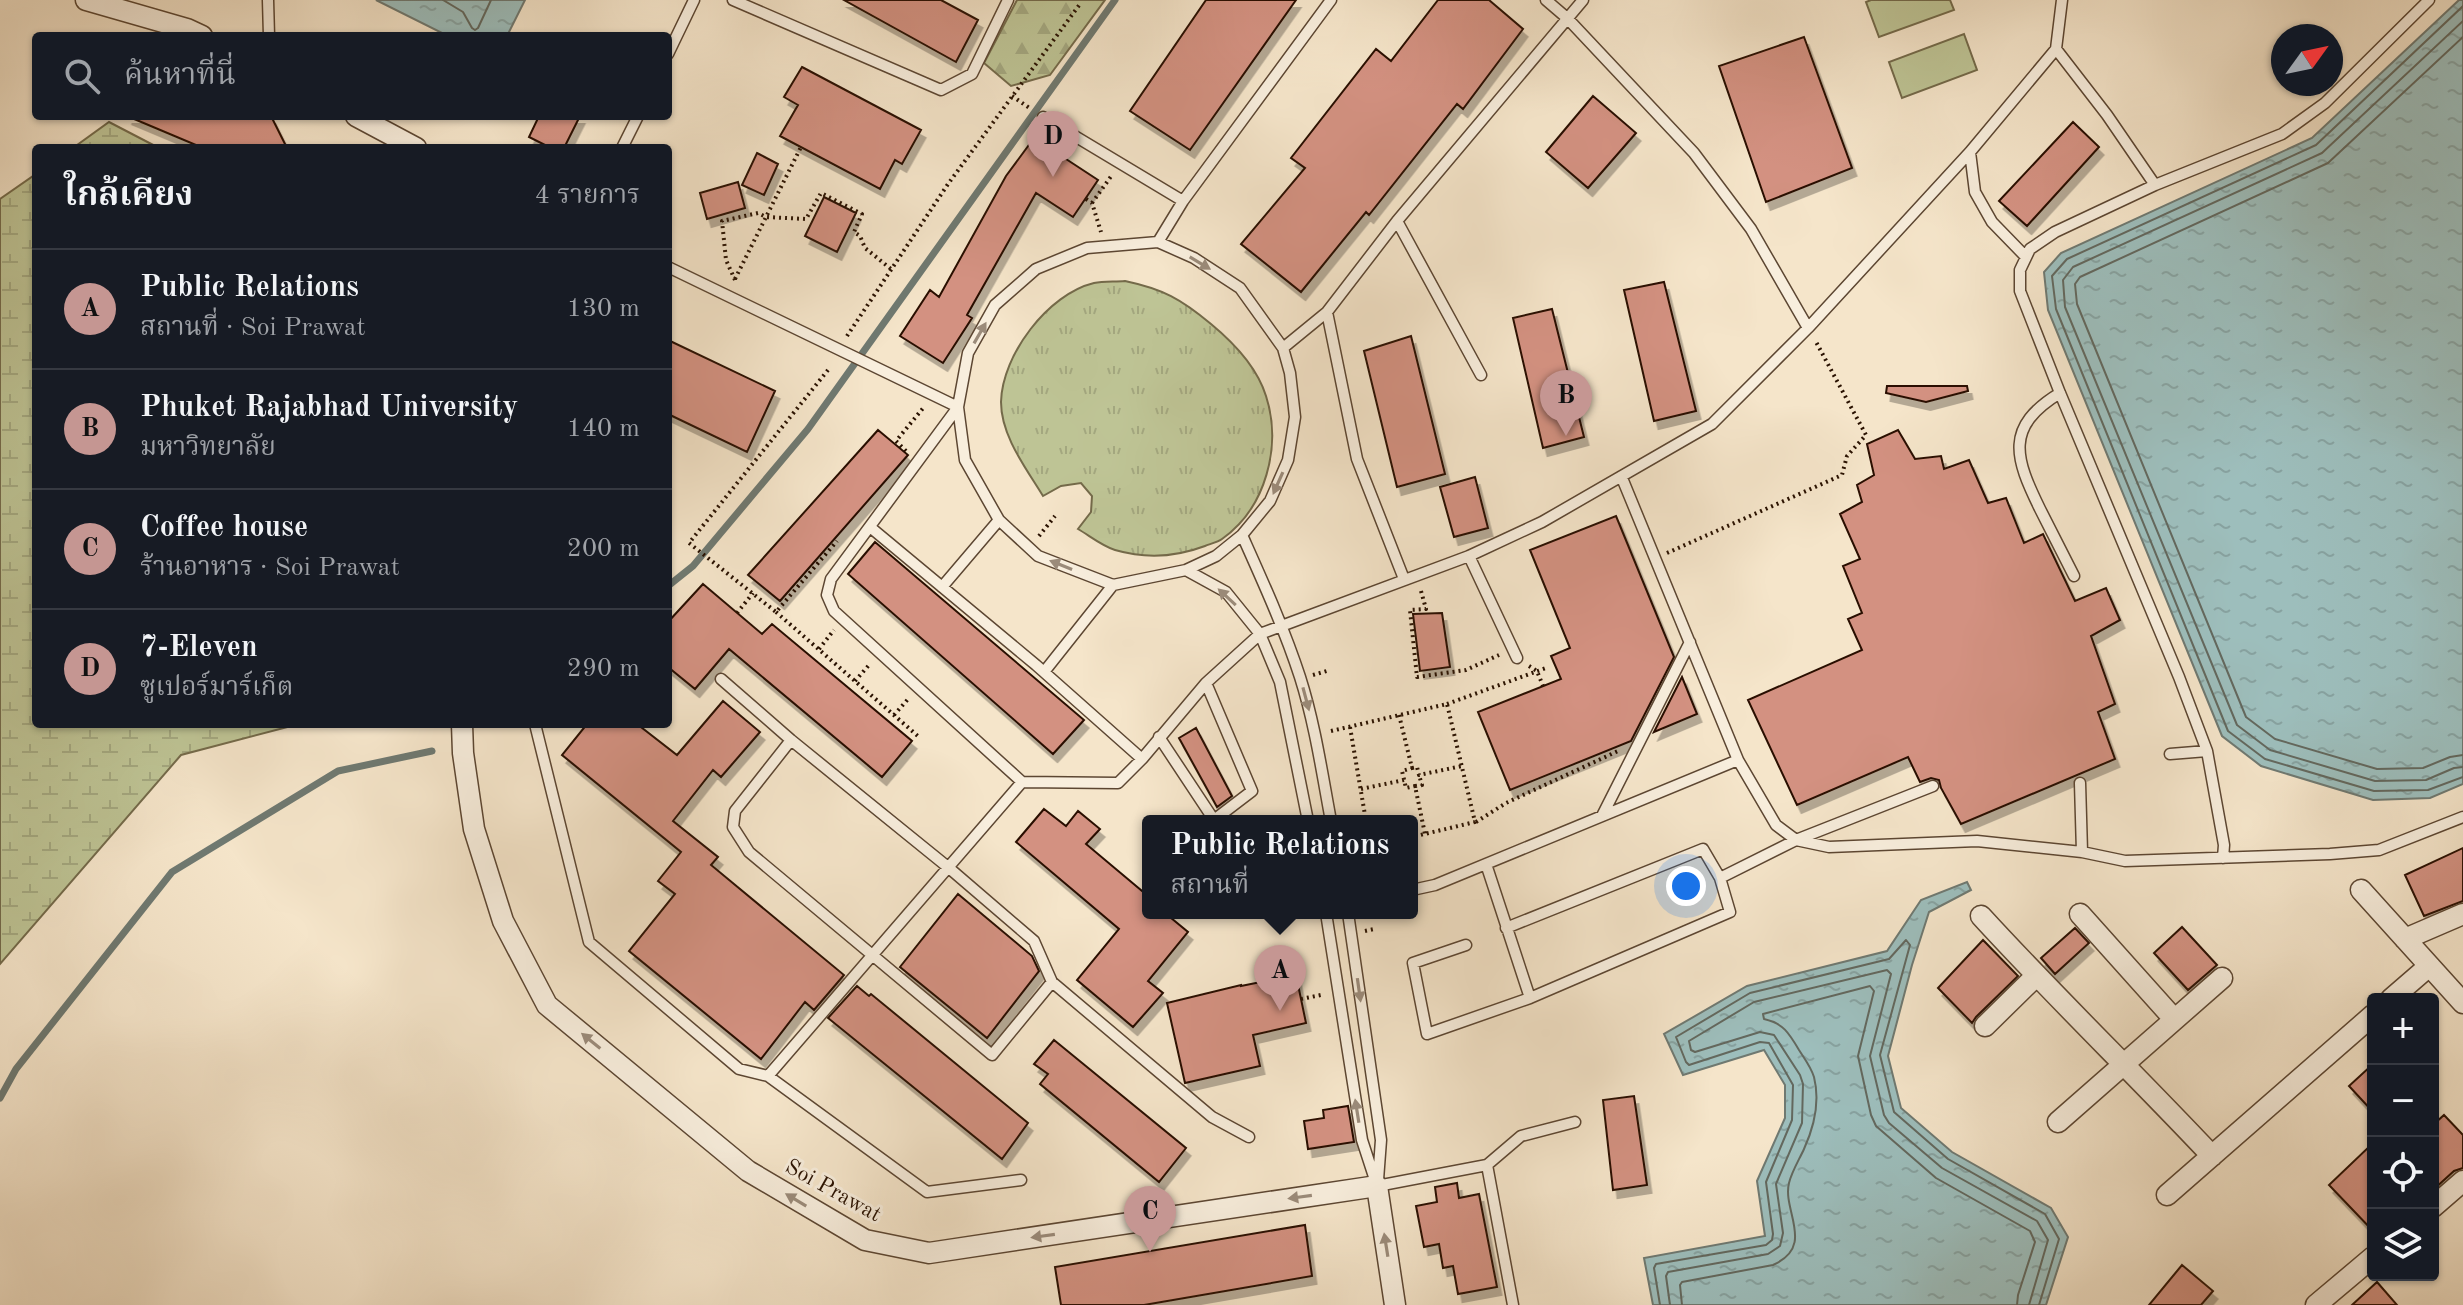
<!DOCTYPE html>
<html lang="th">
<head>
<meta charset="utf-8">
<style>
  :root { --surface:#171b24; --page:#20242c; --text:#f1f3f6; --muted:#9ea1a6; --line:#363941; --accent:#c59692 }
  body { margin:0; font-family:"Old Standard TT","Noto Serif Thai",serif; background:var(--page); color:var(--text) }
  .controls { position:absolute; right:24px; bottom:24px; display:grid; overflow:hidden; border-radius:8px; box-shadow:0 2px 6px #0004 }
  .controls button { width:72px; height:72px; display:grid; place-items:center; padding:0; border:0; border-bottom:2px solid var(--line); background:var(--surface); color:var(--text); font:40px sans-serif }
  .compass { position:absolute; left:2271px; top:24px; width:72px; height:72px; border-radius:50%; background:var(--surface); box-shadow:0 2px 6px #0004; rotate:57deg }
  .you { position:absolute; left:1686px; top:886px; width:28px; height:28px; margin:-20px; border:6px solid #fff; border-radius:50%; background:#1a73e8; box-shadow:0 0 0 12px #1a73e833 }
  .badge { display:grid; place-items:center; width:52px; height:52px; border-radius:50%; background:var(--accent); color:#111; font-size:26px; font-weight:700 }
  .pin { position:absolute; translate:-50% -66px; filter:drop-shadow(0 2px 4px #0008) }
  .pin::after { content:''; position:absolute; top:42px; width:28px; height:24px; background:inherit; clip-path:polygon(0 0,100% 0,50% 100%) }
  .popup { position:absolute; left:1142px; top:815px; width:276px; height:104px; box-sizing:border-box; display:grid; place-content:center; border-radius:8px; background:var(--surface); filter:drop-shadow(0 2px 6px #0005); font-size:26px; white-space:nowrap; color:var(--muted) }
  .popup b { font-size:30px; color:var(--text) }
  .popup::after { content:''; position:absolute; left:50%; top:100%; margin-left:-16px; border:16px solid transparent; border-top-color:var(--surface) }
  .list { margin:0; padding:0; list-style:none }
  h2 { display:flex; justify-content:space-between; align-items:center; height:104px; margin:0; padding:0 32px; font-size:34px }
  h2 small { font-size:26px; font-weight:400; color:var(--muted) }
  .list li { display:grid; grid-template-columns:52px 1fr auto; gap:24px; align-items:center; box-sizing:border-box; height:120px; padding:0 32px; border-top:2px solid var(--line) }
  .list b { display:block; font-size:30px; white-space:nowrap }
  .list p { margin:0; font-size:26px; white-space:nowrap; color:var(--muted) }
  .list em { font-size:26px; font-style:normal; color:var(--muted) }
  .icon { flex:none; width:44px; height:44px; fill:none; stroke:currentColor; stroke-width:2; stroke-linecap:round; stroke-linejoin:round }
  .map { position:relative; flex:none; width:2463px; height:1305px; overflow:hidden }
  .search { position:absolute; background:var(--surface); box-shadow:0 2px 6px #0004; left:32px; top:32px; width:640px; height:88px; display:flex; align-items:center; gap:20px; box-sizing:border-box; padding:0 28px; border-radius:8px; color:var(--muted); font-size:30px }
  .panel { position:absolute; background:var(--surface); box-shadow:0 2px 6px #0004; left:32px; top:144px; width:640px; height:584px; border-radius:8px }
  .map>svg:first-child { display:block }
  .grass { fill:url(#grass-tufts); stroke:#746a4a; stroke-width:2 }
  .forest { fill:url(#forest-firs); stroke:#746a4a; stroke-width:2 }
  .wetland { fill:url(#wetland-marsh); stroke:#746a4a; stroke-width:2 }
  .pitch { fill:#bec495; stroke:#746a4a; stroke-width:2 }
  .water { fill:url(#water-ripples); stroke:#6f7971; stroke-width:2 }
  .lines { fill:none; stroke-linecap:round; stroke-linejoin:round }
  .shore { stroke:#63685e; stroke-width:2 }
  .stream { stroke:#6f7971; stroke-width:7 }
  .building { fill:#d39181; stroke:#291100; stroke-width:2; filter:url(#shadow) }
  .service-casing { stroke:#5c4632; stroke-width:13 }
  .minor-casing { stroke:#5c4632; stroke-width:23 }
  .path { stroke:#291100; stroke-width:4; stroke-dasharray:2 4; stroke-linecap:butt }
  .service { stroke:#f8eedd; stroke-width:10 }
  .minor { stroke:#f8eedd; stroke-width:20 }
  .oneway { fill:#9b8b7a }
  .labels { text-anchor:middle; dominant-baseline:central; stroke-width:6; stroke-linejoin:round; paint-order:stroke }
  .street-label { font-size:22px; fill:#291100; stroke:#f8eedd }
</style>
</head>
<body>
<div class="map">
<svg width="2463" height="1305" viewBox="0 0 2463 1305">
  <defs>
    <pattern id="grass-tufts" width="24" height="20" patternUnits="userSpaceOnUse" patternTransform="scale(2)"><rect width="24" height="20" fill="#bec495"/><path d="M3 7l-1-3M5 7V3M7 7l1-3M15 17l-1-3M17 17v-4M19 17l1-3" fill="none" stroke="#a3a77f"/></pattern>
    <pattern id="forest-firs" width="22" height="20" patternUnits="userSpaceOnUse" patternTransform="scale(2)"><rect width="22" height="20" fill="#bec495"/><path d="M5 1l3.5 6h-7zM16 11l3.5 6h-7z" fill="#a3a77f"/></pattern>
    <pattern id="wetland-marsh" width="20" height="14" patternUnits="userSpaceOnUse" patternTransform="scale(2)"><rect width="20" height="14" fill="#bec495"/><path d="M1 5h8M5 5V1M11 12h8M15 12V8" fill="none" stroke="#a3a77f"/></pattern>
    <pattern id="water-ripples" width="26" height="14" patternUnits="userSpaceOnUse" patternTransform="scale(2)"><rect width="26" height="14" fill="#9dbebc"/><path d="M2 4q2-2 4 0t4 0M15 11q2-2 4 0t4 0" fill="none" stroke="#87a2a0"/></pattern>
    <filter id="shadow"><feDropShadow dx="4.5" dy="8" stdDeviation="0" flood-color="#0004"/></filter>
  </defs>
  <rect width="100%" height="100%" fill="#f5e5ca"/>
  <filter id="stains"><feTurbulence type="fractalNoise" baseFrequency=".0025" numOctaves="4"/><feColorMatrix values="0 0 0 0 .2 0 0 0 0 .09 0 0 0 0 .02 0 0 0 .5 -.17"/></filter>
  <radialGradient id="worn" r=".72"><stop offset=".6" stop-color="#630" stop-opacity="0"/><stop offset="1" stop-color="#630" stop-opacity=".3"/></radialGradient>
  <path class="grass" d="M1125 281C1163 289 1181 299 1211 324 1234 343 1257 367 1266 396 1282 446 1266 508 1222 539 1218 542 1210 544 1205 546 1176 557 1146 559 1115 550 1102 546 1090 536 1078 529L1091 512 1092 496 1081 483 1061 486 1043 496C1026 468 1001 436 1001 402 1002 355 1048 294 1094 283 1104 281 1115 282 1125 281Z"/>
  <path class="forest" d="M1017 0H1105L1050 75 1011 86 984 63Z"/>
  <path class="wetland" d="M109 122 159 148H73Z
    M36 174V724H299L181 755 0 964V199Z"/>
  <path class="pitch" d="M1871 0H1950L1954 10 1879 37 1866 2Z
    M1964 34 1977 70 1902 98 1889 62Z"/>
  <path class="water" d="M376 0H525L507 36H448Z
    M2459 0H2463V784L2430 798 2373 800 2261 766 2222 736 2048 310 2044 272 2061 253 2312 138Z
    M1967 882 1971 890 1929 912 1912 965 1888 1056 1901 1108 1952 1152 2051 1208 2068 1237 2046 1305H1653L1644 1258 1765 1236 1757 1181 1785 1118V1085L1764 1050 1683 1075 1664 1034 1747 986 1887 951 1921 900Z"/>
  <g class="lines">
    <path class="shore" d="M443 0 463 12 472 28 475 30 478 28 491 0
      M2463 6 2316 145 2067 259 2052 276 2056 309 2228 731 2265 759 2374 791 2428 790 2463 777
      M2463 21 2322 153 2073 267 2063 280 2065 307 2237 725 2270 750 2375 781 2426 780 2454 768 2463 767
      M2463 37 2328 163 2080 277 2075 284 2077 304 2246 717 2275 739 2377 769 2423 768 2450 757 2463 755
      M1660 1305 1654 1268 1656 1264 1766 1245 1772 1240 1773 1234 1766 1182 1792 1120 1793 1085 1769 1043 1760 1042 1689 1065 1686 1062 1676 1037 1750 993 1889 959 1906 940 1910 945 1880 1055 1894 1112 1948 1159 2045 1214 2059 1239 2039 1305
      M1670 1305 1666 1276 1668 1272 1768 1254 1780 1246 1783 1233 1776 1184 1802 1123 1803 1084 1800 1075 1774 1035 1760 1032 1695 1052 1691 1050 1689 1041 1754 1002 1887 970 1891 974 1870 1056 1884 1115 1889 1123 1942 1168 2037 1221 2048 1240 2029 1305
      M1682 1305 1680 1285 1682 1282 1773 1265C1816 1246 1782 1211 1789 1183 1792 1171 1799 1160 1804 1149 1814 1127 1820 1101 1814 1077 1811 1067 1804 1058 1799 1050 1789 1033 1783 1023 1764 1019L1763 1014 1870 986 1874 991 1858 1056 1871 1115 1876 1126 1936 1178 2030 1231 2035 1242 2018 1295 2017 1305"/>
    <path class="stream" d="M668 586 693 566 808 429 1115 0
      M0 1098 16 1069 172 872 338 771 432 751"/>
  </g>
  <path class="building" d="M844 0H941L978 20 956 62Z
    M1206 0H1296L1190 150 1130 111Z
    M1438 0H1489L1523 29 1463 109 1457 104 1369 215 1366 212 1301 292 1241 244 1305 168 1291 158 1376 49 1391 61Z
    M1804 37 1852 168 1766 202 1719 66Z
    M802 67 921 130 902 164 895 160 880 189 780 136 798 105 784 97Z
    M1593 96 1636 133 1588 188 1546 152Z
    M127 116H271L287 148H203Z
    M539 116H580L564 148H551L529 137Z
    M2073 122 2099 147 2027 226 1999 201Z
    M1034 138 1098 180 1073 217 1036 193 967 315 972 318 943 363 900 336 930 290 939 297 1006 176Z
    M757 153 778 164 764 195 742 185Z
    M738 182 745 208 707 219 700 193Z
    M824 197 856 213 837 252 805 236Z
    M1664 282 1696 411 1654 421 1624 290Z
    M1552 309 1584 437 1543 448 1513 318Z
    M1411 336 1445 474 1397 487 1364 351Z
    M668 340 775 391 747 452 668 414Z
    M1887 386H1967L1968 391 1926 402 1886 393Z
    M878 430 908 455 780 601 748 575Z
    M1898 430 1915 459 1941 456 1944 469 1969 460 1988 503 2006 498 2024 543 2043 534 2075 601 2106 588 2120 620 2091 636 2115 704 2098 712 2115 759 1961 824 1941 788 1939 780 1931 778 1920 782 1908 757 1797 805 1748 700 1862 650 1848 619 1862 613 1843 566 1860 559 1840 514 1862 502 1857 485 1874 475 1867 444Z
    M1475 477 1488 528 1454 537 1440 487Z
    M1616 516 1674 657 1631 741 1510 790 1478 712 1561 679 1551 656 1570 648 1530 550Z
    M875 542 1084 720 1053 754 848 574Z
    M703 584 762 634 772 624 912 741 882 777 729 649 695 689 668 667V622Z
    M1442 613 1450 667 1420 671 1413 614Z
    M1682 677 1697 714 1654 732Z
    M723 701 760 732 721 777 713 770 673 821 718 857 711 865 844 975 814 1010 805 1002 761 1059 629 951 675 894 658 881 681 852 562 755 587 724H637L677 755Z
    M1196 728 1232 796 1217 807 1179 738Z
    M1044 809 1066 826 1078 811 1100 829 1086 844 1148 896V913H1165L1188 932 1148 981 1163 993 1133 1027 1077 980 1119 929 1016 842Z
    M2463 848V901L2424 916 2405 875Z
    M958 894 1032 956 1039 971 987 1038 900 967Z
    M2182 927 2217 965 2188 990 2154 953Z
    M2075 928 2089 943 2055 974 2041 958Z
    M1983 940 2018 976 1976 1017 1972 1023 1938 988Z
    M1296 975 1306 1023 1253 1035 1260 1066 1185 1083 1167 1003 1241 985V986Z
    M857 986 869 996 871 994 1028 1123 1002 1159 828 1018Z
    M1054 1040 1186 1148 1159 1182 1040 1084 1048 1074 1034 1064Z
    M2373 1064V1112L2349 1086Z
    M1634 1096 1647 1185 1613 1190 1603 1100Z
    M1348 1106 1354 1142 1308 1149 1304 1121 1324 1118 1323 1110Z
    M2444 1115 2463 1135V1168L2454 1171 2433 1190V1125Z
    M2373 1143V1231L2329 1185Z
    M1457 1183 1459 1198 1479 1194 1497 1287 1458 1294 1453 1266 1443 1268 1439 1244 1424 1247 1416 1206 1437 1202 1435 1187Z
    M1305 1225 1312 1276 1144 1305H1061L1055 1267Z
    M2182 1265 2213 1291 2201 1305H2149Z
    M2377 1282 2397 1305H2352Z"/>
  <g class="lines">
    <g class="service-casing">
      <path id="service" d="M268 0 269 36
        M733 0 941 90 972 74 1008 0
        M1546 0 1567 18 1694 153 1751 229 1808 328
        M2056 49 2107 115 2155 185
        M668 54 694 0
        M1043 117 1183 201
        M622 148 638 116
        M1970 152 1975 192 1992 222 2026 257
        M1397 221 1481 375
        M1158 242 1183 201 1331 0
        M668 267 958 407
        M1327 312 1357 459 1404 579
        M1283 348 1327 312 1397 221 1583 0
        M2060 393C2004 427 2015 458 2040 509 2051 531 2063 554 2074 576
        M958 407 965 460 999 520 1038 556 1113 585 1186 570 1216 556 1242 535 1270 501 1288 460 1295 417 1290 373 1283 348 1240 288 1194 258 1158 242 1087 248 1036 269 995 305 968 353 958 407 831 579 827 595 834 611 1022 782 1118 783 1142 759 1206 683 1260 634 1469 556 1542 522 1712 424 1808 328 1970 152 2056 49 2062 0
        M1622 478 1738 760 1776 825 1796 840 1829 847 1977 841 2082 852 2125 861 2330 854 2379 850 2463 817
        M870 527 1036 665 1142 759
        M1242 535C1263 582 1284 628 1300 677 1315 724 1322 773 1331 821
        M1469 556 1517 658
        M1186 570 1226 592 1260 634 1280 682 1308 821
        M942 587 999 520
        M1044 672 1113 585
        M721 679 791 740 949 868 1034 941 1052 982 992 1055 749 852 733 827 735 811 791 740
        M535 724 589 942 739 1069 768 1076 927 1192 1021 1180
        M1159 737 1214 820 1252 791 1206 683
        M2207 751 2179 677 2060 393 2020 291V270L2030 249 2055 232 2155 185 2282 134 2325 103 2429 0
        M2170 754 2207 751 2224 845 2223 858
        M2080 783 2082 852
        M1602 816 1690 642
        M1486 864 1530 998
        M1412 890 1435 885 1738 760
        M1326 913 1362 1140 1377 1186
        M1348 913 1381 1140 1378 1180
        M1506 928 1703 849 1720 878
        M1466 945 1413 963 1427 1034 1530 998 1730 912 1720 878 1796 840 1933 786
        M1052 982 1212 1117 1249 1137
        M768 1076 1022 782
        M1487 1165 1513 1305
        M1377 1186 1487 1165 1521 1136 1575 1122"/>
    </g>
    <g class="minor-casing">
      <path id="minor" d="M86 0 187 29 202 36
        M356 116 416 148
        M462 724 463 753 474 829 503 921 547 1005 748 1171 865 1240 929 1253 1377 1186 1395 1305
        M2361 890 2463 1003
        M2080 914 2174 1019
        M1981 916C2056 998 2136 1075 2212 1156
        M2405 939 2463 914
        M2391 999 2428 967
        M1985 1026 2036 976
        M2058 1122 2222 978
        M2167 1195 2373 1015
        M2433 1207 2463 1181
        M2316 1305 2373 1257"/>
    </g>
    <path class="path" d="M1012 96 1031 109
      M1086 199 1092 203 1101 232
      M1092 203 1112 175
      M735 279 801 147
      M735 280 726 260 722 221 758 213 766 217 806 219 821 193 862 214 854 232 860 236 865 248 891 269
      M847 336 948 184 1080 4
      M828 370 689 543 776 612 837 541
      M906 451 896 441 924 407
      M1039 536 1055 516
      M1667 553 1842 475 1847 456 1866 435 1815 340
      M1421 591 1426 609 1410 610 1417 677 1466 670 1499 655
      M776 612 919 737
      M737 613 753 593
      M819 649 834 630
      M1529 666 1537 671 1543 686
      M1313 675 1330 670
      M855 681 869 665
      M1447 704 1546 668
      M894 715 909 698
      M1399 715 1412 768 1402 771 1406 788 1415 786 1425 834
      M1350 727 1366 821
      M1331 731 1447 704 1475 822 1412 837
      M1412 768 1417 767 1419 775 1462 766
      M1415 786 1422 785 1419 775
      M1361 789 1404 780
      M1476 822 1506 803 1618 751
      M1365 931 1374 929
      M1301 999 1321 995"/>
    <use href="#service" class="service"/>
    <use href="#minor" class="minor"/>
  </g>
  <defs><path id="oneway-solid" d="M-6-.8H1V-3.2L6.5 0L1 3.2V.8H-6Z" transform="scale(2)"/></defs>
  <g class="oneway">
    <use href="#oneway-solid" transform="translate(1200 263) rotate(31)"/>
    <use href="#oneway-solid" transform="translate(980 333) rotate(-60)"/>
    <use href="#oneway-solid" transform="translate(1278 483) rotate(114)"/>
    <use href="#oneway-solid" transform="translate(1061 565) rotate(-158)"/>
    <use href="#oneway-solid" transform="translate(1227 597) rotate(-137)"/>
    <use href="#oneway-solid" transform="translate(1306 699) rotate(75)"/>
    <use href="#oneway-solid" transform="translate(1359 990) rotate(82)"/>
    <use href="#oneway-solid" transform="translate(591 1041) rotate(-141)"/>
    <use href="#oneway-solid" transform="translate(1357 1111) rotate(-99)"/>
    <use href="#oneway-solid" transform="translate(1300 1197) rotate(172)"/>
    <use href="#oneway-solid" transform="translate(796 1200) rotate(-149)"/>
    <use href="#oneway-solid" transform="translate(1043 1236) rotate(172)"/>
    <use href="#oneway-solid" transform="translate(1386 1245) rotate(-99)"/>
  </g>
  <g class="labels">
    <g class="street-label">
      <text transform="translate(833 1191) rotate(29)">Soi Prawat</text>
    </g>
  </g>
  <rect width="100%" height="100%" filter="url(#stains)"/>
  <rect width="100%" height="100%" fill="url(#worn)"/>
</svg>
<div class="controls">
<button>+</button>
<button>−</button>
<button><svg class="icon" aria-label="locate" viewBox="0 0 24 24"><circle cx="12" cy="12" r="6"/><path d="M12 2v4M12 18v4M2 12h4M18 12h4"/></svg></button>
<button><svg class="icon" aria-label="layers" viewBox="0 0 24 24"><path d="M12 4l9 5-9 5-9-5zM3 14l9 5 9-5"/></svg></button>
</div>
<svg class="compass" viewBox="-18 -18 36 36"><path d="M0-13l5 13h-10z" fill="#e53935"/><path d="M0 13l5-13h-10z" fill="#9ea1a6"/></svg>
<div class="you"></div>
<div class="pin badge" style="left:1280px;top:1011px">A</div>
<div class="popup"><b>Public Relations</b>สถานที่</div>
<div class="pin badge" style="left:1566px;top:436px">B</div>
<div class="pin badge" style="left:1150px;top:1252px">C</div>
<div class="pin badge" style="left:1053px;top:177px">D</div>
<div class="search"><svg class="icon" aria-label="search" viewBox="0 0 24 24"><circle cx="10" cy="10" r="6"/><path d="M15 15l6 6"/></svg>ค้นหาที่นี่</div>
<section class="panel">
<h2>ใกล้เคียง<small>4 รายการ</small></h2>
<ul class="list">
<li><span class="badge">A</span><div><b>Public Relations</b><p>สถานที่ · Soi Prawat</p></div><em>130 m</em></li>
<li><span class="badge">B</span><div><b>Phuket Rajabhad University</b><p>มหาวิทยาลัย</p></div><em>140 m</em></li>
<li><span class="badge">C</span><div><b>Coffee house</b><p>ร้านอาหาร · Soi Prawat</p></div><em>200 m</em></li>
<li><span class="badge">D</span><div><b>7-Eleven</b><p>ซูเปอร์มาร์เก็ต</p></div><em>290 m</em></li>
</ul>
</section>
</div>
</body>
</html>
